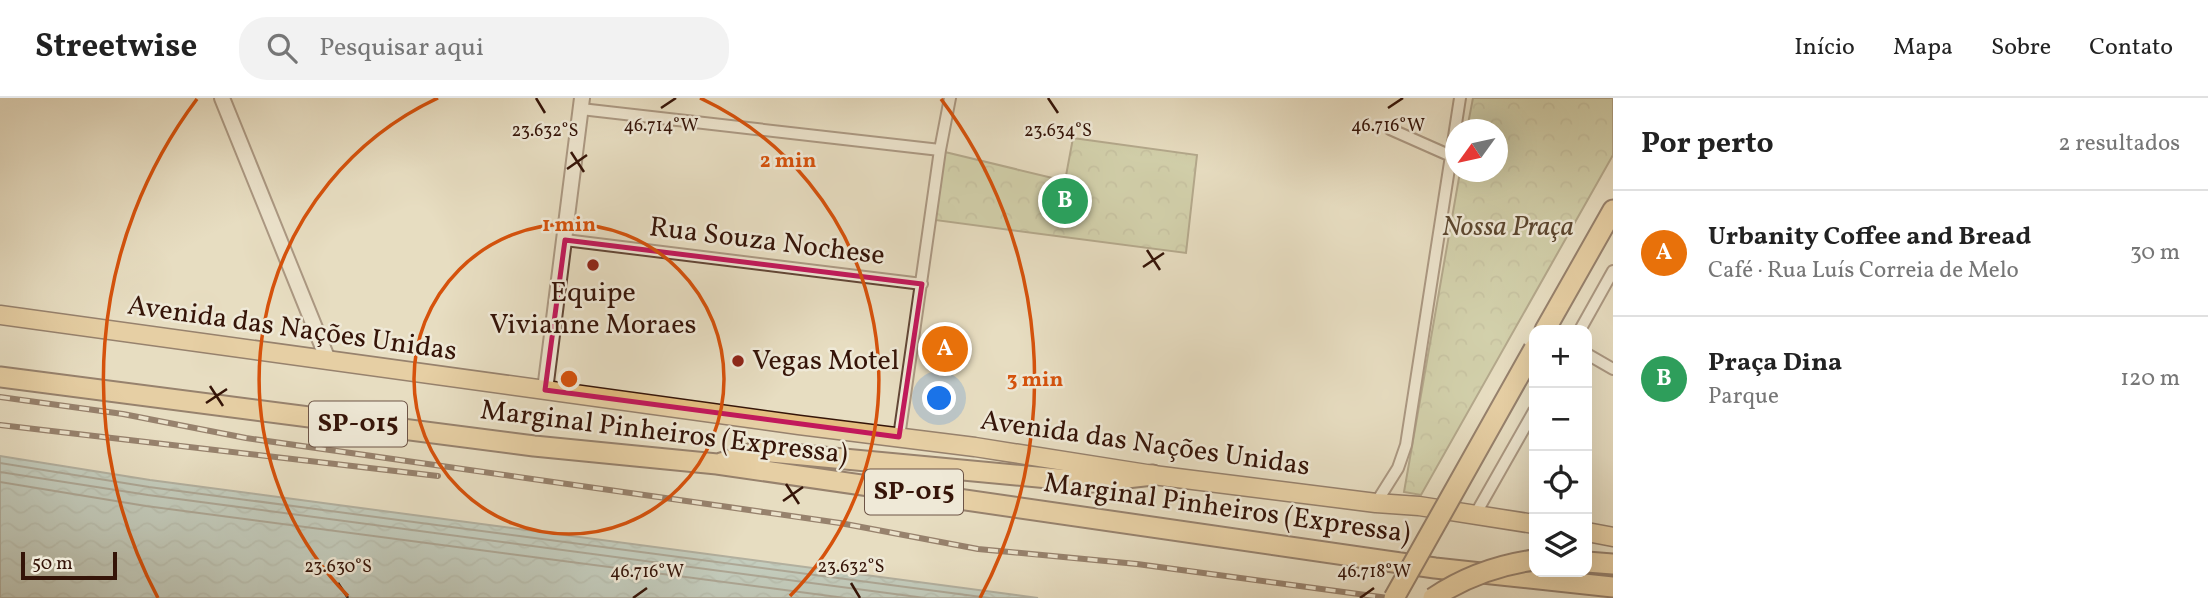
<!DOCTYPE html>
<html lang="pt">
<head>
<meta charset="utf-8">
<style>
  :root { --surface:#fff; --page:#f2f2f2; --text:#222; --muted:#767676; --line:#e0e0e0; --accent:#8f2418 }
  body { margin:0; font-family:Vollkorn,serif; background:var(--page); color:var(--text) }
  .controls { position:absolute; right:21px; bottom:21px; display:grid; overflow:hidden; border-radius:14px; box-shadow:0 7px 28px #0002 }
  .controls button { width:63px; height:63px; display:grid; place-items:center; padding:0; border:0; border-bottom:2px solid var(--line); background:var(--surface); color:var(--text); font:35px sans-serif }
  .compass { position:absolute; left:1445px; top:21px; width:63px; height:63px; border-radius:50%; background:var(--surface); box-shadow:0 7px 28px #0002; rotate:237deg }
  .scale { position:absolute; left:21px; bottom:18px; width:96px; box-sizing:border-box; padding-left:7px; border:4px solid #351408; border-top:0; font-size:19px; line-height:24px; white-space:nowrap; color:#351408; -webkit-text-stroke:5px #efe9d7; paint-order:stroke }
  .you { position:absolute; left:940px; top:301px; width:24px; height:24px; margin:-18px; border:5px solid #fff; border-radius:50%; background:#1a73e8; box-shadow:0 0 0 10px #1a73e833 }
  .badge { display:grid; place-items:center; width:46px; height:46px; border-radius:50%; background:var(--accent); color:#fff; font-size:23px; font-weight:700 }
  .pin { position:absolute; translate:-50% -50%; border:4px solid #fff; box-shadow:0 2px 7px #0006 }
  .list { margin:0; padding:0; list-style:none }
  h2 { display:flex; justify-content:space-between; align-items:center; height:91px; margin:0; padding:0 28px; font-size:30px }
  h2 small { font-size:23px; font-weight:400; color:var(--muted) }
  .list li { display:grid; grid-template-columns:46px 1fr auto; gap:21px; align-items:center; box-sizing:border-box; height:126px; padding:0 28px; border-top:2px solid var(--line) }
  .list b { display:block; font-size:26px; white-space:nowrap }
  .list p { margin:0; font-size:23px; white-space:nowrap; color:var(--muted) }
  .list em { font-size:23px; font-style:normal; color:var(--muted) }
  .icon { flex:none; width:38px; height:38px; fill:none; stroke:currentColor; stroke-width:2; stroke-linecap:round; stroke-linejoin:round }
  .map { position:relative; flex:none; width:1613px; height:500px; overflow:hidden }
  header { display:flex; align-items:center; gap:42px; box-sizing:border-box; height:98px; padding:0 35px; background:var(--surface); border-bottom:2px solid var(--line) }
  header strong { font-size:33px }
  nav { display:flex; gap:38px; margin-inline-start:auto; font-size:24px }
  .search { width:490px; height:63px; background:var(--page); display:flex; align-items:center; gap:18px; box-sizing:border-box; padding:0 24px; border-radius:28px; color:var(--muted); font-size:26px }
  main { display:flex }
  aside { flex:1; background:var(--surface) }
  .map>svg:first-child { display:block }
  .park { fill:url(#park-crowns); stroke:#776a4c; stroke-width:2 }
  .water { fill:url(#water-waves); stroke:#717873; stroke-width:2 }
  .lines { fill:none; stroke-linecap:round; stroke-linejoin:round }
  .shore { stroke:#676761; stroke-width:2 }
  .minor-casing { stroke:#624636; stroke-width:14 }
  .tertiary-casing { stroke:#624636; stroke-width:18 }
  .trunk-casing { stroke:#351408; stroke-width:21 }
  .motorway-casing { stroke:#351408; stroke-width:23 }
  .minor { stroke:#efe9d7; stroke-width:10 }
  .tertiary { stroke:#efe9d7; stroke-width:14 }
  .trunk { stroke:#e4be80; stroke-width:18 }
  .motorway { stroke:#e4be80; stroke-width:19 }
  .rail-casing { stroke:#351408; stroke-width:6 }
  .rail { stroke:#efe9d7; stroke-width:3.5; stroke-dasharray:10; stroke-linecap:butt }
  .motorway-bridge-casing { stroke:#351408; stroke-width:23; stroke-linecap:butt }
  .motorway-bridge { stroke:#e4be80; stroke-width:19 }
  .marked { fill:none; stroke:#c2185b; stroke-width:5; stroke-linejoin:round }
  .ticks { fill:none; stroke:#351408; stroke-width:2.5 }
  .ring { fill:none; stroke:#d6520c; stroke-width:3.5 }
  .poi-dot { fill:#8f2418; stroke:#efe9d7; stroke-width:2.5 }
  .labels { text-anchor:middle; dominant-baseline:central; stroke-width:5; stroke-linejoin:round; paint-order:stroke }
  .shield { fill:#efe9d7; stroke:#6d5446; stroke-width:2 }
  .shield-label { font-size:26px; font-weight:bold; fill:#351408 }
  .park-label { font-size:28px; font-style:italic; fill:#5d4831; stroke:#efe9d7 }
  .street-label { font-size:28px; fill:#351408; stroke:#efe9d7 }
  .poi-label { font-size:28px; fill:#351408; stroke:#efe9d7 }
  .ticks-label { font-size:18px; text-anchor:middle; fill:#351408; stroke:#efe9d7; stroke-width:5; stroke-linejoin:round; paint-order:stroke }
  .centre { fill:#d6520c; stroke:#efe9d7; stroke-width:3.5 }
  .ring-label { font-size:21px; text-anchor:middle; font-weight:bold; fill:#d6520c; stroke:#efe9d7; stroke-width:5; stroke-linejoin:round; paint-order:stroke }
</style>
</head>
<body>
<header>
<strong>Streetwise</strong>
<div class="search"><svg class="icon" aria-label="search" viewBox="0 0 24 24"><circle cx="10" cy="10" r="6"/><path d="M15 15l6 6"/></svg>Pesquisar aqui</div>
<nav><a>Início</a><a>Mapa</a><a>Sobre</a><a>Contato</a></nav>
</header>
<main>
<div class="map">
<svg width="1613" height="500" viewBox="0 0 1613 500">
  <defs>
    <pattern id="park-crowns" width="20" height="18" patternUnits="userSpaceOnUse" patternTransform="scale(1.75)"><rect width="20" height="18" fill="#b9c090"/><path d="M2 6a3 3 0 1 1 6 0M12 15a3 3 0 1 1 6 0" fill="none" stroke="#a0a47b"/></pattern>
    <pattern id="water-waves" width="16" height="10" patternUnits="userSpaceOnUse" patternTransform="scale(1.75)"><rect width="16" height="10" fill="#99baba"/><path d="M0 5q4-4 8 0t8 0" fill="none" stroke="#849f9e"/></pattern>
  </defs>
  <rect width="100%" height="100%" fill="#e7ddc1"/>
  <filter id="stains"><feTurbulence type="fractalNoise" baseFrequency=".00286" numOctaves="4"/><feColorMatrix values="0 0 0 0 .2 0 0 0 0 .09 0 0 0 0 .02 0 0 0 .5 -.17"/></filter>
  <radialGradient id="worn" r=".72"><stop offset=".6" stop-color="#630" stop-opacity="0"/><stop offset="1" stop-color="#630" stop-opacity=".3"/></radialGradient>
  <path class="park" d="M1473 0H1613V57L1421 397 1404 394 1460 74H1498V32L1467 31Z
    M1073 40 1197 57 1186 155 935 122 945 54 1065 83Z"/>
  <path class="water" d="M0 358 150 382 1038 500H0Z"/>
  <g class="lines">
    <path class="shore" d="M0 365 149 389 989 500
      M0 374 148 397 925 500
      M0 384 146 408 845 500"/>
    <g class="minor-casing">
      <path id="minor" d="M581 11 940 52
        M1390 31 1451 58
        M565 142 922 186
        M1580 232 1613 173
        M1587 256 1613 271
        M899 339 940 52 950 0
        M1376 405 1398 370 1406 347 1460 0
        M1475 417 1534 313"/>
    </g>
    <g class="tertiary-casing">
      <path id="tertiary" d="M222 0 328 262
        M545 292 582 0"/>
    </g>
    <g class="trunk-casing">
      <path id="trunk" d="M0 217 799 327 975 349 1153 377 1376 405 1419 408 1534 426
        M1587 434 1613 439"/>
    </g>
    <g class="motorway-casing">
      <path id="motorway" d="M1545 232 1613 112
        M0 279 534 348 717 366 1435 470 1613 489
        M721 365 759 353 1091 384 1153 377
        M1587 464 1613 466"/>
    </g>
    <use href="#minor" class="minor"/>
    <use href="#tertiary" class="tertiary"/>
    <use href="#trunk" class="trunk"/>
    <use href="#motorway" class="motorway"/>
    <g class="rail-casing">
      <path id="rail" d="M0 299 123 316 246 340 840 425 978 451 1137 466 1388 500
        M0 327 438 378"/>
    </g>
    <use href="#rail" class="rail"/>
    <g class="motorway-bridge-casing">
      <path id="motorway-bridge" d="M1394 500 1534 251
        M1433 500C1463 480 1498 467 1534 462"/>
    </g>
    <use href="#motorway-bridge" class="motorway-bridge"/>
  </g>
  <path d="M0 0H1613V500H0ZM565 142 922 186 899 339 545 292Z" fill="#e7ddc1" fill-opacity=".55" fill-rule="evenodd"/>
  <path class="marked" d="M565 142 922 186 899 339 545 292Z"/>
  <path class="ticks" d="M536 0 545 15M1048 0 1058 15M661 10 676 0M1388 10 1403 0M571 54 584 74M567 71 587 57M1147 152 1160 172M1143 169 1164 155M210 288 223 308M206 305 227 291M786 386 799 406M783 403 803 389M338 485 348 500M851 485 860 500M633 500 647 490M1360 500 1374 490"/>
  <g class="ring">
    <circle cx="569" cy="281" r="155"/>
    <path d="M348 498A310 310 0 0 1 438 0M700 0A310 310 0 0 1 790 498"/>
    <path d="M158 500A466 466 0 0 1 197 1M941 1A466 466 0 0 1 980 500"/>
  </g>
  <g class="poi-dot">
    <circle cx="593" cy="167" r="7"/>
    <circle cx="738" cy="263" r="7"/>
  </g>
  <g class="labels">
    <g class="shield">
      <rect x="309" y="303.5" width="98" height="45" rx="5"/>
      <rect x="865" y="371.5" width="98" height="45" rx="5"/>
    </g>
    <g class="shield-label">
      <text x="358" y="326">SP-015</text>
      <text x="914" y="394">SP-015</text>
    </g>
    <g class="park-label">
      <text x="1508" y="129">Nossa Praça</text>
    </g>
    <g class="street-label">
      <text transform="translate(767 144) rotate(7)">Rua Souza Nochese</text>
      <text transform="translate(292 231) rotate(8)">Avenida das Nações Unidas</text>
      <text transform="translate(664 335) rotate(7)">Marginal Pinheiros (Expressa)</text>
      <text transform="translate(1145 346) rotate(8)">Avenida das Nações Unidas</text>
      <text transform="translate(1227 411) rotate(8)">Marginal Pinheiros (Expressa)</text>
    </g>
    <g class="poi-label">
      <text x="593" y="195">Equipe<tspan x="593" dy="32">Vivianne Moraes</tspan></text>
      <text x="752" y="263" text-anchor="start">Vegas Motel</text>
    </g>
  </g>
  <g class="ticks-label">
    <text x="661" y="33">46.714°W</text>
    <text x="1388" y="33">46.716°W</text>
    <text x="545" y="38">23.632°S</text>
    <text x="1058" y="38">23.634°S</text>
    <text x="338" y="474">23.630°S</text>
    <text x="851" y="474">23.632°S</text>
    <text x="647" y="479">46.716°W</text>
    <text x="1374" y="479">46.718°W</text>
  </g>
  <circle cx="569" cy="281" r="10" class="centre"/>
  <g class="ring-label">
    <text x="788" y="69">2 min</text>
    <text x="569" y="133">1 min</text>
    <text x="1035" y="288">3 min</text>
  </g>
  <rect width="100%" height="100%" filter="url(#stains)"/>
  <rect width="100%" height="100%" fill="url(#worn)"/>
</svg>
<div class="controls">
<button>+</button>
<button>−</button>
<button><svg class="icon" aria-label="locate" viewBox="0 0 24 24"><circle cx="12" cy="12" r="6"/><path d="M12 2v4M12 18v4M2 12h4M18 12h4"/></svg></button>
<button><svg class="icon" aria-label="layers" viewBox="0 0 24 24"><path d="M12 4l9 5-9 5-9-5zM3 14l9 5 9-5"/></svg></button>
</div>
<svg class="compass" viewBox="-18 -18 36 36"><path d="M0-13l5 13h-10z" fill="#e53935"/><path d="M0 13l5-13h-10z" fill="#767676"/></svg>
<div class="scale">50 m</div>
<div class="you"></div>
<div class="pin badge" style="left:945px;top:251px;background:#e8710a">A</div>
<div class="pin badge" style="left:1065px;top:103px;background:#2e9e5b">B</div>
</div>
<aside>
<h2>Por perto<small>2 resultados</small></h2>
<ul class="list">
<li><span class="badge" style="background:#e8710a">A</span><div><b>Urbanity Coffee and Bread</b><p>Café · Rua Luís Correia de Melo</p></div><em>30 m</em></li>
<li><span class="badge" style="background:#2e9e5b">B</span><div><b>Praça Dina</b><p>Parque</p></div><em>120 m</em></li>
</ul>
</aside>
</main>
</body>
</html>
